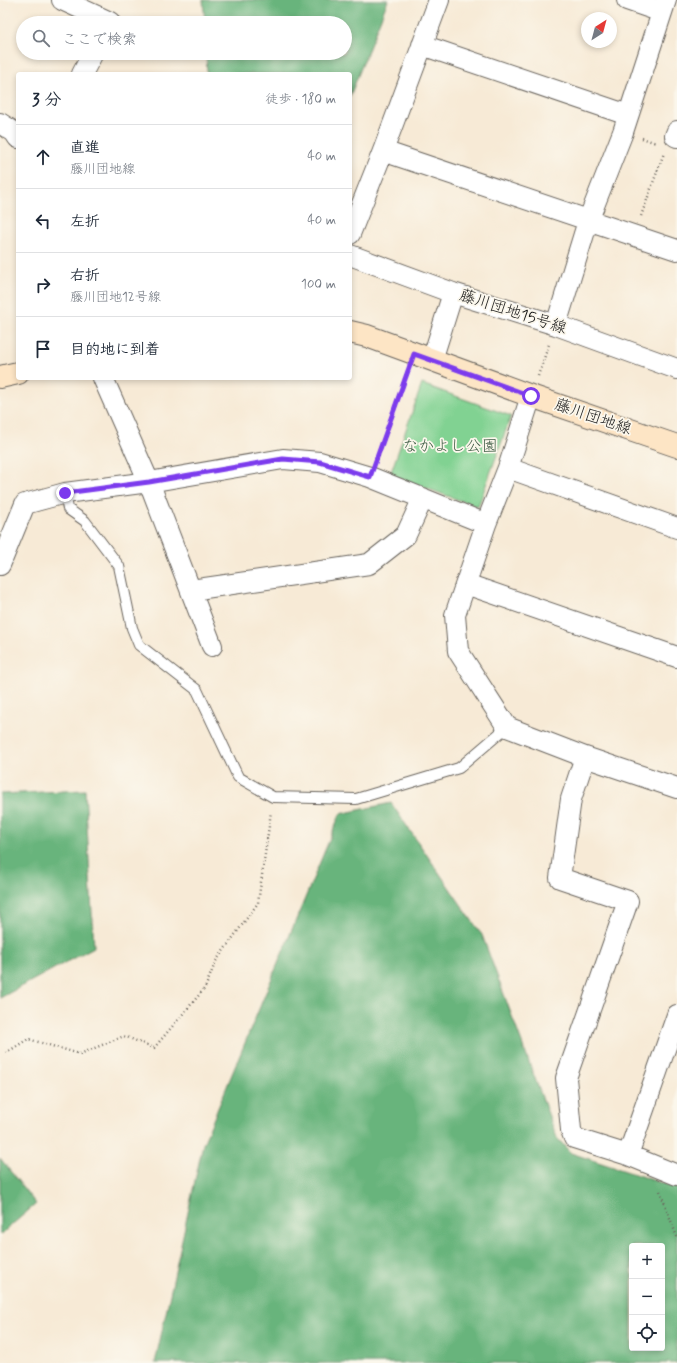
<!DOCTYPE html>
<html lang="ja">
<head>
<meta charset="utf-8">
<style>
  :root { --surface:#fff; --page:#f6f6f7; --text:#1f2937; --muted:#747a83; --line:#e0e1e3 }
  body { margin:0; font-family:Mynerve,"Klee One",sans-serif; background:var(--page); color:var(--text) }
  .controls { position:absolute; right:12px; bottom:12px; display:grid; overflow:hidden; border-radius:4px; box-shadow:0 2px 6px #0003 }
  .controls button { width:36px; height:36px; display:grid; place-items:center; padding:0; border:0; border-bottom:1px solid var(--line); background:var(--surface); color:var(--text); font:20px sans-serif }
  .compass { position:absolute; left:581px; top:12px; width:36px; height:36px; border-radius:50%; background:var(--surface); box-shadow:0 2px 6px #0003; rotate:36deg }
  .stop { position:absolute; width:12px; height:12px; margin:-9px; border:3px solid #7c3aed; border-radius:50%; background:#fff }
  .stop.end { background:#7c3aed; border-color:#fff; box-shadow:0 1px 4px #0008 }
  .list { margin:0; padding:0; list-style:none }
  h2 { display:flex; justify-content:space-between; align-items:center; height:52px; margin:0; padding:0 16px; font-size:17px }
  h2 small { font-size:13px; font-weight:400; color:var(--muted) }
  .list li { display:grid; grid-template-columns:26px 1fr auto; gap:12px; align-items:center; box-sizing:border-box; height:64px; padding:0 16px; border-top:1px solid var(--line) }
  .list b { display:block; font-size:15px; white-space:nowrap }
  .list p { margin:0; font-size:13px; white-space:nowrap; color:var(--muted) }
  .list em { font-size:13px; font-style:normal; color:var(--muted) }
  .icon { flex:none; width:22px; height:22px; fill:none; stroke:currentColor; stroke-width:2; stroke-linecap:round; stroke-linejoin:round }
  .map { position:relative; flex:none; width:677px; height:1363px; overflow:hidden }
  .search { position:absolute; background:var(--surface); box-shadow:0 2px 6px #0003; left:16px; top:16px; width:336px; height:44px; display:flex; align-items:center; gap:10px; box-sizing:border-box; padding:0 14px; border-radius:22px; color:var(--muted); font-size:15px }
  .panel { position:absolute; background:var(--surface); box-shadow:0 2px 6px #0003; left:16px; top:72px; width:336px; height:308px; border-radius:4px }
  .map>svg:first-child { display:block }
  .green { fill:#81d292; stroke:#4e7757 }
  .forest { fill:#68b47c; stroke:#42684c; fill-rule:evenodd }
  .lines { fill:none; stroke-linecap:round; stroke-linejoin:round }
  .lane-casing { stroke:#69645d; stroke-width:12 }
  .street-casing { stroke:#69645d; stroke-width:22 }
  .secondary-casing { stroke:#69645d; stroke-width:24 }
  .path { stroke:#69645d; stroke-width:2.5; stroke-dasharray:1 3; stroke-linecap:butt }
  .lane { stroke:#fff; stroke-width:10 }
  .street { stroke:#fff; stroke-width:20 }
  .secondary { stroke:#fde5c5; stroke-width:22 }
  .route { stroke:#7c3aed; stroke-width:5 }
  .labels { text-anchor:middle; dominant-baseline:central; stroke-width:3.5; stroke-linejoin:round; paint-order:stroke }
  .street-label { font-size:16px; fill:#1c1c1c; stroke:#fbf7ec }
  .park-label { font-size:16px; fill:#3f5c45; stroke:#fbf7ec }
</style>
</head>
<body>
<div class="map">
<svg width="677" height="1363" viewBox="0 0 677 1363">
  <rect width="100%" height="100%" fill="#fbf7ec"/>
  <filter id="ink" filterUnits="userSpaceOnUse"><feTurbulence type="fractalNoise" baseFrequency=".025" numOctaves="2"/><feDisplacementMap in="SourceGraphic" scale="8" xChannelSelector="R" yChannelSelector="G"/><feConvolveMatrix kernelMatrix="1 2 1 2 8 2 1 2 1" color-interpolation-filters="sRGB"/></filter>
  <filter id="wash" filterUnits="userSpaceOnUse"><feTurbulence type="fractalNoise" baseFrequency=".012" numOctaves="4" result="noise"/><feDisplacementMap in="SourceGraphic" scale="16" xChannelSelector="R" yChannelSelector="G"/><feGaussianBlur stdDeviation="0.9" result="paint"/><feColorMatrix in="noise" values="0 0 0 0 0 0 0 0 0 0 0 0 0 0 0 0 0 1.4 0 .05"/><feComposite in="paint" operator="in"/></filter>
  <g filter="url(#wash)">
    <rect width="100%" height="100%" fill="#f7ead6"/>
    <path class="green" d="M422 384 511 416 478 507 390 475Z"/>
    <path class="forest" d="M203 0H388L350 96V74H207L206 53H345V23H205Z
      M85 790 94 947 0 998V794Z
      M391 803 482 935 557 1138 571 1153 677 1188V1363H155L203 1144 340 814ZM632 1246H662V1348H632Z
      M0 1158 36 1204 0 1235Z"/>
  </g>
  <g filter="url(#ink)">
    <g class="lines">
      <g class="lane-casing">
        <path id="lane" d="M65 493 68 509 85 521 119 566 132 628 139 645 197 690 238 777 273 797 356 799 459 768 507 727"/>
      </g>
      <g class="street-casing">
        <path id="street" d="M62 0 110 22 109 23
          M627 0 662 12
          M422 45 628 115
          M82 74 93 53
          M0 123 14 132 18 138
          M677 131 675 136 677 137
          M383 151 677 250
          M350 234 383 151 439 0
          M350 255 453 293 556 325 677 369
          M556 325 588 221 623 132 666 0
          M432 360 453 293
          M103 378 149 482 212 646
          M531 396 508 468 486 524 455 615 458 651 507 727 585 757 677 788
          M508 468 677 528
          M0 565 25 504 65 493 149 482 283 459 320 462 370 477 486 524
          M466 584 677 657
          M191 590 369 564 406 535 423 498
          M585 757 571 799 560 878 628 901 566 1078 571 1130 574 1138 628 1155 677 1175
          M628 1155 677 1015"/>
      </g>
      <g class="secondary-casing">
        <path id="secondary" d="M350 332 367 336 531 396 677 446
          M0 377 18 373"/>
      </g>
      <path class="path" d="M642 138 656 143
        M641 216 664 153
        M538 376 549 344
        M377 459 407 373
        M6 1053 28 1039 80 1054 124 1036 154 1048 205 988 216 961 258 903 271 812
        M660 1191 677 1237"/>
      <use href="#lane" class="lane"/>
      <use href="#street" class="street"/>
      <use href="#secondary" class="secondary"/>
    </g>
  </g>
  <g class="lines" filter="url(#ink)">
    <path class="route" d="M65 493 149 482 283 459 320 462 370 477 414 354 531 396"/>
  </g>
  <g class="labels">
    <g class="street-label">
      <text transform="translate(513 312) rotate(18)">藤川団地15号線</text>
      <text transform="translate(593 417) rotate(19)">藤川団地線</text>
    </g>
    <g class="park-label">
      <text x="450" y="446">なかよし公園</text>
    </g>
  </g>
</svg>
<div class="controls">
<button>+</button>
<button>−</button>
<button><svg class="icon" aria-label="locate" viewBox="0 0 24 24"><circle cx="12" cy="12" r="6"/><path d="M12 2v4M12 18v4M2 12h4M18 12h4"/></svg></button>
</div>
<svg class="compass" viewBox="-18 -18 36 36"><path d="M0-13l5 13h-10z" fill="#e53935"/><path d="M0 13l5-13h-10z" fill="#747a83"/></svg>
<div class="stop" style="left:531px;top:396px"></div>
<div class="stop end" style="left:65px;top:493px"></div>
<div class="search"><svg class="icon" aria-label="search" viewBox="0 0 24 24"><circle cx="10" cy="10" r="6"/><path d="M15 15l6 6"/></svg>ここで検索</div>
<section class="panel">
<h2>3 分<small>徒歩 · 180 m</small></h2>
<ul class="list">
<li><svg class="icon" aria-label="ahead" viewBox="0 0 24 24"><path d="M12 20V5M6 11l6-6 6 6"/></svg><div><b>直進</b><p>藤川団地線</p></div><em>40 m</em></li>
<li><svg class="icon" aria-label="left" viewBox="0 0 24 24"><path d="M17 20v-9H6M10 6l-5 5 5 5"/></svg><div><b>左折</b></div><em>40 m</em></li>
<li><svg class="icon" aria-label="right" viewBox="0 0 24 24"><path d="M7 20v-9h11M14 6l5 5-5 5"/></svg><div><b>右折</b><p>藤川団地12号線</p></div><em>100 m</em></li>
<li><svg class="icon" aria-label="arrive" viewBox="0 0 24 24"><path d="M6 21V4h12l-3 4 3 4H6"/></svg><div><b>目的地に到着</b></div></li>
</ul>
</section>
</div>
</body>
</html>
